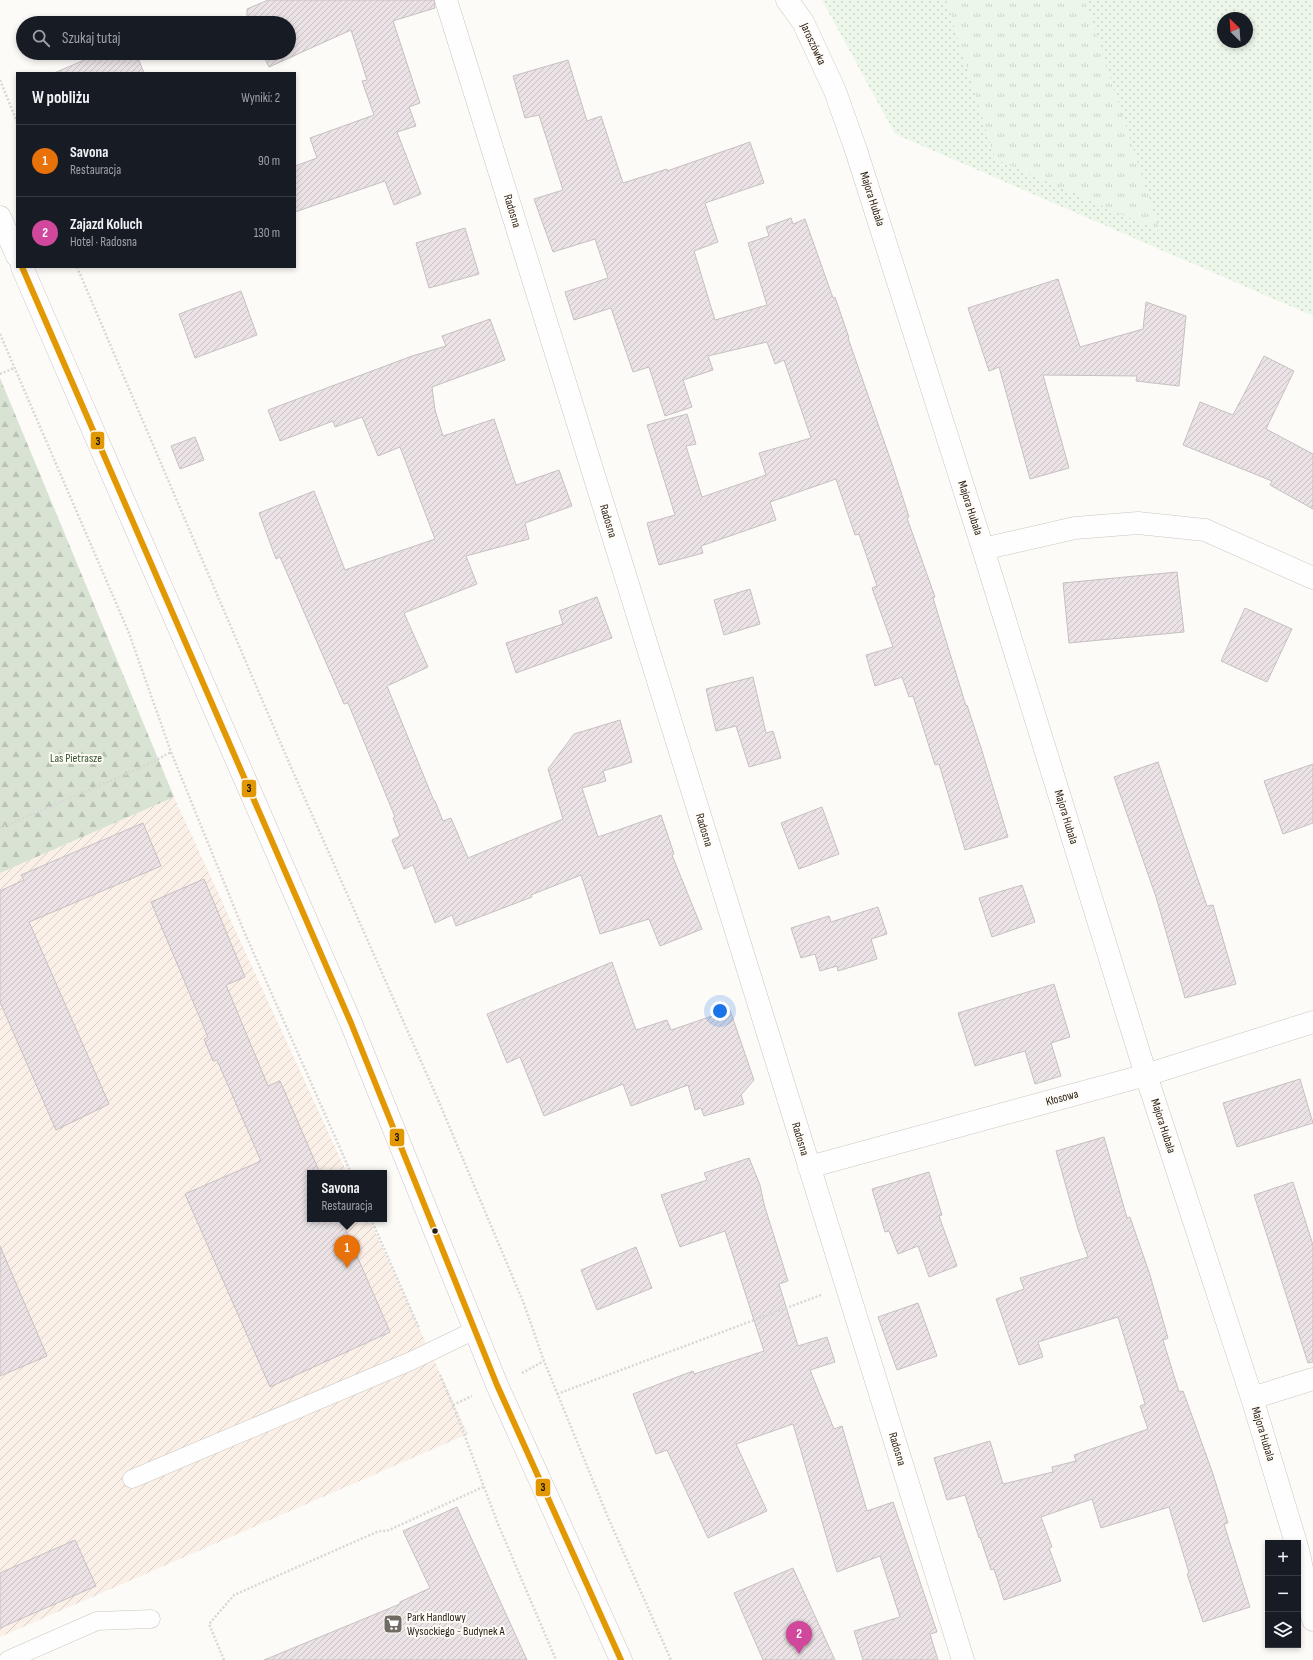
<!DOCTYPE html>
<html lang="pl">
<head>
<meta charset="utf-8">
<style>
  :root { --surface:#171b24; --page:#20242c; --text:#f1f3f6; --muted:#9ea1a6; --line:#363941; --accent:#716b64 }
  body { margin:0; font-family:"Sofia Sans Condensed",sans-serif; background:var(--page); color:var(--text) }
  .controls { position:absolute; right:12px; bottom:12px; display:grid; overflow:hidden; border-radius:0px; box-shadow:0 2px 6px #0003 }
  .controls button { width:36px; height:36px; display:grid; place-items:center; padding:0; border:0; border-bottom:1px solid var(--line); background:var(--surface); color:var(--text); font:20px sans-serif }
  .compass { position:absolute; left:1217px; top:12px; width:36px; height:36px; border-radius:50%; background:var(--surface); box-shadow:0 2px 6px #0003; rotate:335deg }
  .you { position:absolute; left:720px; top:1011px; width:14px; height:14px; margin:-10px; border:3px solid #fff; border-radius:50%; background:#1a73e8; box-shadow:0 0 0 6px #1a73e833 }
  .badge { display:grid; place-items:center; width:26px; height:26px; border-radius:50%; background:var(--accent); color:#fff; font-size:13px; font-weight:700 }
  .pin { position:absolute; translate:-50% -33px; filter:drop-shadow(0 1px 2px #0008) }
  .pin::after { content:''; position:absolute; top:21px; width:14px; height:12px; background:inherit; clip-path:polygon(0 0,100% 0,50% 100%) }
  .popup { position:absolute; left:307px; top:1170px; width:80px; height:52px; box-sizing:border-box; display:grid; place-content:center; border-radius:0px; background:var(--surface); filter:drop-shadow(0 1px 3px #0005); font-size:13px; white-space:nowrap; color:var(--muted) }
  .popup b { font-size:15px; color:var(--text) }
  .popup::after { content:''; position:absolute; left:50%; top:100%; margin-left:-8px; border:8px solid transparent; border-top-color:var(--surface) }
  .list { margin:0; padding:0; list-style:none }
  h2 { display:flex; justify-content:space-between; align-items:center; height:52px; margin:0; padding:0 16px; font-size:17px }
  h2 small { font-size:13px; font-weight:400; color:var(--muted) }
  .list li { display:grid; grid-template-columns:26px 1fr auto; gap:12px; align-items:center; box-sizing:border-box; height:72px; padding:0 16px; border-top:1px solid var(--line) }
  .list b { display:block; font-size:15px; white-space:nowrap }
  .list p { margin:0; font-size:13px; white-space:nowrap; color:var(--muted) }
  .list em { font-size:13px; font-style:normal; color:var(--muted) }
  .icon { flex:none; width:22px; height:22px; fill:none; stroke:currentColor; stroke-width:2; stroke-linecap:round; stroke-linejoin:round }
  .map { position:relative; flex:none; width:1313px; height:1660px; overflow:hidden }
  .search { position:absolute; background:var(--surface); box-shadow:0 2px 6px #0003; left:16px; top:16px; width:280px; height:44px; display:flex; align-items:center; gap:10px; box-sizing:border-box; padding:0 14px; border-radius:22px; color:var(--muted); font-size:15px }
  .panel { position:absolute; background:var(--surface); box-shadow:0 2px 6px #0003; left:16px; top:72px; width:280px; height:196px; border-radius:0px }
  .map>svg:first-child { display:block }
  .industrial { fill:url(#industrial-furrows) }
  .grass { fill:url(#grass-dots); fill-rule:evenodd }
  .forest { fill:url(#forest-firs) }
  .park { fill:url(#park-tufts) }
  .building { fill:url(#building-hatch); stroke:#c7c0c2 }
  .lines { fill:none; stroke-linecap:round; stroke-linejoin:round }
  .lane-casing { stroke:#cac6c0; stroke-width:19 }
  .street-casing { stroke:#cac6c0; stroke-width:23 }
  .secondary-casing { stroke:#cac6c0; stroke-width:23 }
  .path { stroke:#d8d7d6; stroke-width:2.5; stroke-dasharray:2 2; stroke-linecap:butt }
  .lane { stroke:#fffefe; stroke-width:18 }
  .street { stroke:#fffefe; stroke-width:22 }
  .secondary { stroke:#fffefe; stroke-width:22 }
  .bus-1-casing { stroke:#fffbf6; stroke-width:9 }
  .bus-1 { stroke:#e29802; stroke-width:6 }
  .bus-dot { fill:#261e15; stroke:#fffbf6; stroke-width:1.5 }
  .labels { text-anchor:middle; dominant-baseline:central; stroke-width:4; stroke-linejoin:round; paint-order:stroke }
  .street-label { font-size:12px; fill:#261e15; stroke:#fffbf6 }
  .park-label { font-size:12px; fill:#31532e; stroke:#fffbf6 }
  .poi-label { font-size:12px; fill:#261e15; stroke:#fffbf6; text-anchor:start }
  .line-badge { stroke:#fffbf6; stroke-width:1.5 }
  .pale-badge-label { font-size:11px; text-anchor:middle; font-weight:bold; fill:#111 }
</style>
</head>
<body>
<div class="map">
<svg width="1313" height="1660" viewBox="0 0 1313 1660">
  <defs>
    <pattern id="industrial-furrows" width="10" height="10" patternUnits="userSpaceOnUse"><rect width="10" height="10" fill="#faf0e8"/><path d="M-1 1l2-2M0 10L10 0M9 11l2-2" fill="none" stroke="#d6cdc6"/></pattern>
    <pattern id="grass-dots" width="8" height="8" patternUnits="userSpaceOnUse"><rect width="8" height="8" fill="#ecf7e9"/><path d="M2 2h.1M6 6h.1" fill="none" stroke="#cad3c7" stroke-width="1.8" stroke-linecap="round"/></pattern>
    <pattern id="forest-firs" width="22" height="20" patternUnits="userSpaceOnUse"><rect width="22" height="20" fill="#d8e3d4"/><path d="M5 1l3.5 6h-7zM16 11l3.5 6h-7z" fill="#b9c2b5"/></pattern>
    <pattern id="park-tufts" width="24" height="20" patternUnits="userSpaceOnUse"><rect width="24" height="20" fill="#ecf7e9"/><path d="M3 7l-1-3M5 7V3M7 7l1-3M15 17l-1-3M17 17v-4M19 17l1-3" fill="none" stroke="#cad3c7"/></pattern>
    <pattern id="building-hatch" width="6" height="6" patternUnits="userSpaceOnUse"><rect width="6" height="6" fill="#eae2e4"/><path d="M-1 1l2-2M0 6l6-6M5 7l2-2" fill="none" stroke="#c9c1c3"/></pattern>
  </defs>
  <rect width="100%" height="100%" fill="#fdfbf8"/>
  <path class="industrial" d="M174 797 347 1173H310V1219H369L468 1434 0 1637V873Z"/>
  <path class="grass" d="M822 0H1313V316L895 134ZM1223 18H1247V42H1223Z"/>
  <path class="forest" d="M0 378 174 797 0 873Z"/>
  <path class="park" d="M946 0H1085L1160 231 995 159Z"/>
  <path class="building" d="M268 0H434L435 8 393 21 420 103 409 107 416 126 397 132 421 194 394 205 385 181 295 212V166L317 158 310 138 374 115 362 81 367 80 351 30 269 67 262 53H289V23H249L247 20V9Z
    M101 53H136L144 73H54Z
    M568 60 587 121 601 116 623 183 667 169V171L750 142 764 183 705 203 718 242 694 251 715 320 767 305 748 243 769 236 766 227 791 218 793 224 805 219 833 298 835 297 849 338H848L893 467 909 517 907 518 935 597 933 598 966 706 967 705 982 751 1008 837 965 850 939 764 935 765 913 696 909 697 902 677 875 686 866 655 893 647 872 588 877 586 859 534 855 535 836 479 770 502 776 520 701 546 703 553 659 565 647 523 675 515 647 425 687 414 696 444 686 446 702 497 766 475 759 453 811 438 784 360 775 364 767 342 708 356 713 370 683 380 692 407 665 416 649 367 633 372 611 308 574 320 565 292 608 278 595 239 553 252 534 199 563 190 539 115 525 118 513 76Z
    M465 228 479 274 429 288 416 243Z
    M1058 279 1080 347 1143 329 1146 302 1186 316 1179 386 1136 381 1137 376 1043 375 1069 468 1030 479 999 367 989 371 968 308Z
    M241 291 257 335 195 358 179 314Z
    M490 319 505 360 432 387 435 410 443 436 494 419 516 485 559 470 572 506 525 523 529 539 466 556 477 584 404 613 428 667 387 686 434 801H435L443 821 451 818 468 858 563 819 548 769 574 734 620 720 632 762 603 771 606 781 582 788 598 837 661 815 674 854 672 855 702 929 660 946 649 919 600 934 581 875 531 895 532 897 456 926 452 915 435 923 413 865 404 869 392 840 400 836 393 818 395 817 348 703 344 704 280 557 276 559 259 513 314 491 345 570 435 539 400 447 378 456 362 417 335 427 333 421 280 441 268 410 412 356 446 346 442 336Z
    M1264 356 1294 371 1266 429 1313 454V509L1270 485 1272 481 1183 445 1200 402 1233 415Z
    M195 437 204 460 180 469 171 446Z
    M1177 572 1184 632 1069 643 1063 583Z
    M750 589 760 624 724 635 714 600Z
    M597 597 612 638 516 673 506 643 563 624 559 611Z
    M1245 608 1292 629 1267 682 1221 661Z
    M753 677 766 733 773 731 781 758 749 767 736 726 716 731 706 689Z
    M1158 762 1207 906 1213 905 1236 984 1185 998 1156 897 1114 777Z
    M1313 764V823L1283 834 1264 781Z
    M822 807 839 854 799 869 781 823Z
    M143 823 161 866 29 922 109 1104 56 1130 0 1002V891L24 880 21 875Z
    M204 879 245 977 226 985 268 1086 280 1081 320 1173H310V1219H341L390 1332 270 1387 185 1194 261 1161 217 1060 213 1061 204 1039 208 1037 151 902Z
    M1022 885 1035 922 992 937 979 898Z
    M878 907 887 934 871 939 877 959 838 971 837 966 820 971 815 954 801 958 791 928 829 916 831 922Z
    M612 962 636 1030 667 1020 671 1030 730 1010 754 1080 741 1095 744 1104 704 1116 701 1108 695 1110 688 1085 631 1106 623 1084 544 1116 520 1057 507 1063 487 1014Z
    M1054 984 1070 1037 1051 1043 1061 1076 1035 1084 1025 1051 975 1066 958 1013Z
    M1300 1079 1313 1123 1237 1147 1223 1103Z
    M1104 1137 1127 1218 1130 1217 1150 1275 1168 1338 1163 1340 1179 1392 1183 1391 1213 1474 1228 1523 1224 1524 1250 1607 1203 1622 1187 1574 1189 1573 1169 1507 1101 1528 1092 1499 1041 1517 1052 1547 1049 1548 1061 1581 1004 1600 994 1569 991 1570 980 1537 979 1538 965 1495 947 1500 934 1458 990 1441 1003 1484 1053 1472 1052 1467 1076 1461 1074 1455 1148 1429 1140 1406 1145 1404 1118 1317 1038 1342 1043 1357 1019 1365 996 1299 1024 1289 1020 1278 1088 1257 1078 1229 1056 1151Z
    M749 1158 760 1185 764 1204 788 1281 779 1284 798 1346 827 1337 835 1362 810 1370 834 1429 842 1426 867 1511 893 1502 937 1632 930 1634 938 1660H863L854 1631 900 1617 880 1556 837 1572 793 1424 736 1444 767 1511 708 1538 667 1450 656 1454 633 1394 693 1371 694 1374 764 1351 725 1231 680 1247 661 1195 707 1180 704 1173Z
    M929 1172 942 1215 939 1216 957 1266 929 1277 918 1246 898 1254 889 1231 885 1232 872 1189Z
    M1293 1182 1313 1245V1362L1308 1363 1254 1195Z
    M0 1246 47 1356 0 1376Z
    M636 1247 652 1288 597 1310 581 1270Z
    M918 1303 937 1356 897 1370 878 1317Z
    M457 1507 527 1660H264L400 1604V1602L430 1588 403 1531Z
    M75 1540 96 1586 0 1628V1573Z
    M793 1568 835 1660H763L734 1593Z"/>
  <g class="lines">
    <g class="lane-casing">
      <path id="lane" d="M132 1479 411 1361 475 1330
        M8 1660 97 1621 151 1619"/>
    </g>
    <g class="street-casing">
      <path id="street" d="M446 0 963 1660
        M787 0 803 22 835 91 856 150 983 549 1146 1075 1252 1398 1296 1543
        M983 549 1075 528 1138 523 1205 530 1313 578
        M809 1167 1146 1075 1313 1022
        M1252 1398 1313 1379
        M1298 1550 1313 1620"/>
    </g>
    <g class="secondary-casing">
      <path id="secondary" d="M0 217 17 256
        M22 267 351 1023 497 1385 621 1660"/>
    </g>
    <path class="path" d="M0 80 17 122
      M77 267 287 758 439 1102 524 1304 544 1361 607 1515 671 1660
      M0 334 129 633 171 752 243 929 351 1173
      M0 374 14 368
      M0 828 145 766 171 752
      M371 1219 419 1328
      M522 1373 544 1361
      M440 1375 453 1405 498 1524 556 1660
      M557 1394 821 1295
      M453 1405 472 1396
      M224 1660 209 1624 234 1595 379 1531H387L483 1487"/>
    <use href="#lane" class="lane"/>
    <use href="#street" class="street"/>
    <use href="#secondary" class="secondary"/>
    <g class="bus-1-casing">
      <path id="bus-1" d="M22 267 351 1023 497 1385 621 1660"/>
    </g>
    <use href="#bus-1" class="bus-1"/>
  </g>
  <defs>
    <g id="supermarket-square" transform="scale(1)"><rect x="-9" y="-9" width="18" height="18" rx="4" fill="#716b64" stroke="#fffbf6"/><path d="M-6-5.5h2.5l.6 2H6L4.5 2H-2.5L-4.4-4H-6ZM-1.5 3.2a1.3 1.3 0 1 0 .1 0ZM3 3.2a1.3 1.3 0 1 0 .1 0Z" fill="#fff"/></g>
  </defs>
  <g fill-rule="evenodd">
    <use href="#supermarket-square" x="393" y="1624"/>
  </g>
  <circle class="bus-dot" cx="435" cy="1231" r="3.5"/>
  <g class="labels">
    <g class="street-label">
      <text transform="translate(813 44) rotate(65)">Jaroszówka</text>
      <text transform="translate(872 199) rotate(72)">Majora Hubala</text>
      <text transform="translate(512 211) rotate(73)">Radosna</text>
      <text transform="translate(970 508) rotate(72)">Majora Hubala</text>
      <text transform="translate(608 521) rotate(73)">Radosna</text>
      <text transform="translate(1066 817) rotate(73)">Majora Hubala</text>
      <text transform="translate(704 830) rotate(73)">Radosna</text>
      <text transform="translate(1062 1098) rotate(-15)">Kłosowa</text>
      <text transform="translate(1163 1126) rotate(72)">Majora Hubala</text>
      <text transform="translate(800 1139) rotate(73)">Radosna</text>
      <text transform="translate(1263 1434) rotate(73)">Majora Hubala</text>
      <text transform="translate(897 1449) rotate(73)">Radosna</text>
    </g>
    <g class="park-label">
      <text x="76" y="758">Las Pietrasze</text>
    </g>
    <g class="poi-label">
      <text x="407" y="1617">Park Handlowy<tspan x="407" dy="14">Wysockiego - Budynek A</tspan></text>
    </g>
  </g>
  <g class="line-badge">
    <rect x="90" y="431" width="15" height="19" rx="4" fill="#e29802"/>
    <rect x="241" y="779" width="16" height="19" rx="4" fill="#e29802"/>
    <rect x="389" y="1128" width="16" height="19" rx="4" fill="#e29802"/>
    <rect x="535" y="1478" width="16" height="19" rx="4" fill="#e29802"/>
  </g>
  <g class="pale-badge-label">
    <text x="98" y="445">3</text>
    <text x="249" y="792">3</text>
    <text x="397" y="1141">3</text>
    <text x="543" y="1491">3</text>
  </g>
</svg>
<div class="controls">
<button>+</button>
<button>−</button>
<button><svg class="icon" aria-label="layers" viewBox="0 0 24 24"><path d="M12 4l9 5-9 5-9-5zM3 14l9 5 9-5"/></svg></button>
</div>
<svg class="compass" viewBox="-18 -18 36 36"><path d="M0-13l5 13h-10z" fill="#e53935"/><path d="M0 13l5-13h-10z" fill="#9ea1a6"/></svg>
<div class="you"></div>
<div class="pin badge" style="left:347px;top:1268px;background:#e8710a">1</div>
<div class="popup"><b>Savona</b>Restauracja</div>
<div class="pin badge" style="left:799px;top:1654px;background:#d1479c">2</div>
<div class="search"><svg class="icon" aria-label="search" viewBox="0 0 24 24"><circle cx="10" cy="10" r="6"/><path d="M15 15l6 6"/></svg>Szukaj tutaj</div>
<section class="panel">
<h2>W pobliżu<small>Wyniki: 2</small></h2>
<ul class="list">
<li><span class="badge" style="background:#e8710a">1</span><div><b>Savona</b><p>Restauracja</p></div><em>90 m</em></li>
<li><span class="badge" style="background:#d1479c">2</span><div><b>Zajazd Koluch</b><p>Hotel · Radosna</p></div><em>130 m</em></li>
</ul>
</section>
</div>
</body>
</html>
